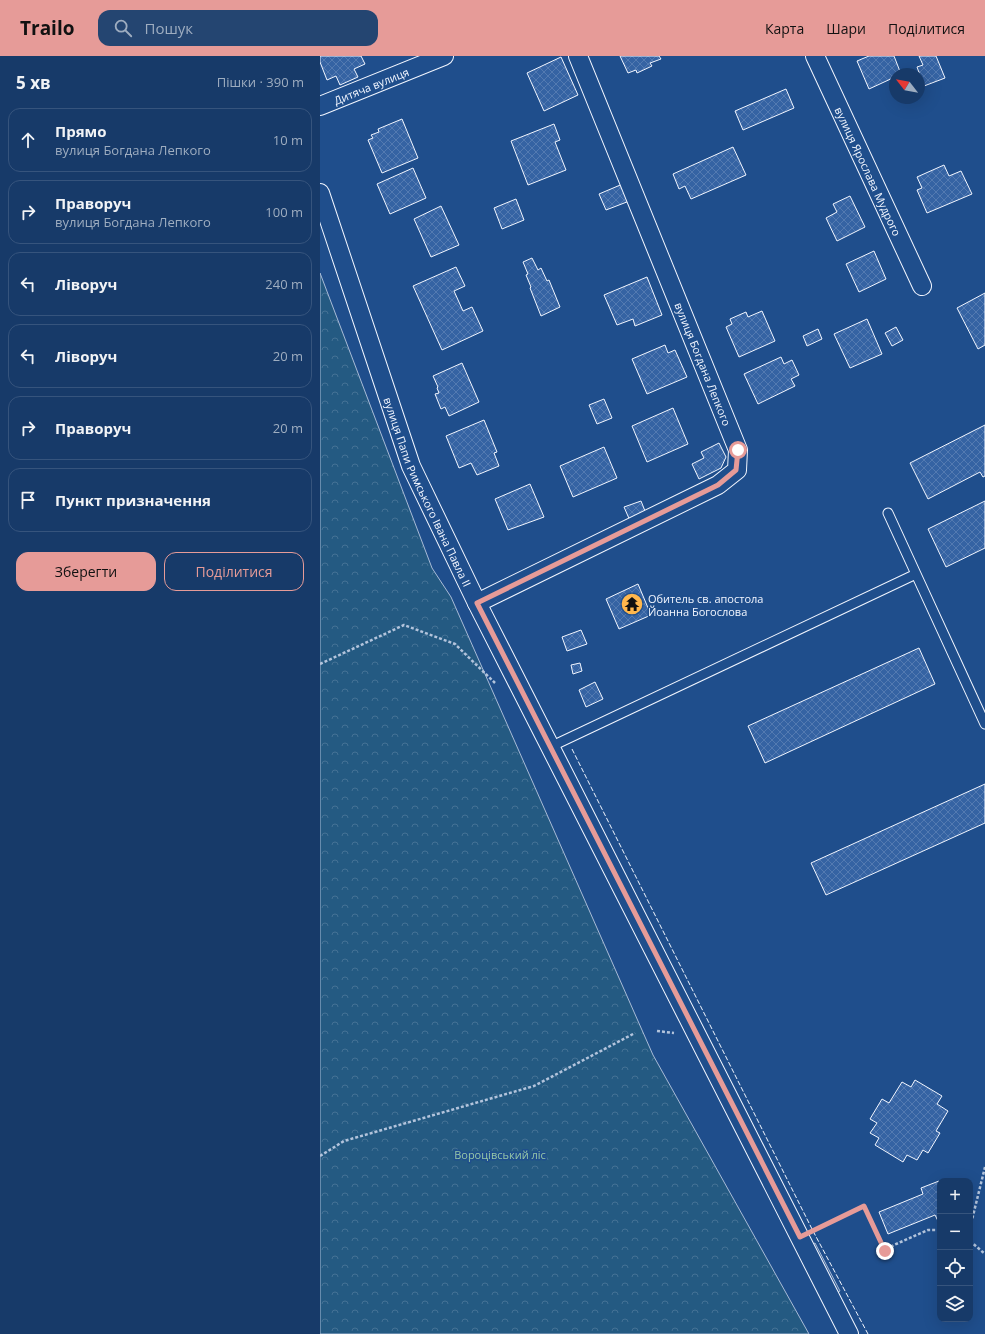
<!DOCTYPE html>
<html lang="uk">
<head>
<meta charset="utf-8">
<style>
  :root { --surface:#173a69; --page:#244571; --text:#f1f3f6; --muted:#9eadc0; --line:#36547d; --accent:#e69b98 }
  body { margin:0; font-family:"Open Sans",sans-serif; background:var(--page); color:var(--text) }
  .controls { position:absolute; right:12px; bottom:12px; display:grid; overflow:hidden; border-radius:8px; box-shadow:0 4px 16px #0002 }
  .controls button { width:36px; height:36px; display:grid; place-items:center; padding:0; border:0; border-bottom:1px solid var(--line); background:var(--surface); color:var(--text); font:20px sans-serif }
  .compass { position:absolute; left:569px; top:12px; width:36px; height:36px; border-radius:50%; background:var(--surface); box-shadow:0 4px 16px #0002; rotate:301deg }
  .stop { position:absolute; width:12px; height:12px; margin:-9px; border:3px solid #e69b98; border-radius:50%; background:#fff }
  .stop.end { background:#e69b98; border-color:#fff; box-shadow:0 1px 4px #0008 }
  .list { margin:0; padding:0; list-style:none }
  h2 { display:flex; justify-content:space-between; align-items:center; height:52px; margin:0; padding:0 16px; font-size:17px }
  h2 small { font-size:13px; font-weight:400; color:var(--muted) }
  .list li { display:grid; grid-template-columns:26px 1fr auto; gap:12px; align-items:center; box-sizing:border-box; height:64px; margin:0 8px 8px; padding:0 8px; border:1px solid var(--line); border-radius:12px }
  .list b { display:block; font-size:15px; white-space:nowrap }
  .list p { margin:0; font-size:13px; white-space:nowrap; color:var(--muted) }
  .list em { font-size:13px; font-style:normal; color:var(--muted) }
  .actions { display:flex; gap:8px; padding:12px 16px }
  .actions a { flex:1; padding:9px 0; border:1px solid var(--accent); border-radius:12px; text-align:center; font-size:14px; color:var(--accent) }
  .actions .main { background:var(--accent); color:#111 }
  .icon { flex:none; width:22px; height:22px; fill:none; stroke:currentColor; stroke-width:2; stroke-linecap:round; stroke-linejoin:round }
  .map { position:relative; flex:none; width:665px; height:1278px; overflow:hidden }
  header { display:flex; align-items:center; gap:24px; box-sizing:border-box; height:56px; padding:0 20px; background:var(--accent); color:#111 }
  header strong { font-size:19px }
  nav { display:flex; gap:22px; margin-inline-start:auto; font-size:14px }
  .search { width:280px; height:36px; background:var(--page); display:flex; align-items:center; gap:10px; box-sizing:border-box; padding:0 14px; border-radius:12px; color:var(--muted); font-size:15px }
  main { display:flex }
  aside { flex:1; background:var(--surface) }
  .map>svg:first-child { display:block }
  .forest { fill:url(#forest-crowns); stroke:#a8bbd7 }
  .parking { fill:#305b95; stroke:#a8bbd7 }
  .building { fill:url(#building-cross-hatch); stroke:#f2f6ff }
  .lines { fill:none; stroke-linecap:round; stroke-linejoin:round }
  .lane-casing { stroke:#f2f6ff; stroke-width:11 }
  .street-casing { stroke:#f2f6ff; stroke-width:20 }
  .path { stroke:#b3c4dc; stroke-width:2.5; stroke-dasharray:3 2; stroke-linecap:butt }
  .lane { stroke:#1f4e8c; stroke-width:9 }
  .street { stroke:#1f4e8c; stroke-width:18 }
  .fence { stroke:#f2f6ff; stroke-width:1; stroke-dasharray:5 2; stroke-linecap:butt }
  .route { stroke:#e69b98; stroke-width:5 }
  .labels { text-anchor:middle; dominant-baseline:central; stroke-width:3; stroke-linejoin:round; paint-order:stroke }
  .street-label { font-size:11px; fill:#f2f6ff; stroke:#1f4e8c }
  .poi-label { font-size:11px; fill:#f2f6ff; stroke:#1f4e8c; text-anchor:start }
  .park-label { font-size:11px; fill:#97c8a6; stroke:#1f4e8c }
</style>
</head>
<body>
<header>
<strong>Trailo</strong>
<div class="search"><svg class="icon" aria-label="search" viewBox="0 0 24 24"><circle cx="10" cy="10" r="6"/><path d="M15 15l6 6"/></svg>Пошук</div>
<nav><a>Карта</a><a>Шари</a><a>Поділитися</a></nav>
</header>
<main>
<aside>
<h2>5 хв<small>Пішки · 390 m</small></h2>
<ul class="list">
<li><svg class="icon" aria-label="ahead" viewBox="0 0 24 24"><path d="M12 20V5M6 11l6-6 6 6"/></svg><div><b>Прямо</b><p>вулиця Богдана Лепкого</p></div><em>10 m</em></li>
<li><svg class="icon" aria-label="right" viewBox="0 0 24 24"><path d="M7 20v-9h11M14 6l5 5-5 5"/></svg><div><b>Праворуч</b><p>вулиця Богдана Лепкого</p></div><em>100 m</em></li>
<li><svg class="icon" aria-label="left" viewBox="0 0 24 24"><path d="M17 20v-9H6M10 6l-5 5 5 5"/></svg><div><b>Ліворуч</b></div><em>240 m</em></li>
<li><svg class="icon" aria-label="left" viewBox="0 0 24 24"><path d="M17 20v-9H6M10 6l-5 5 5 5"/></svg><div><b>Ліворуч</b></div><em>20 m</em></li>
<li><svg class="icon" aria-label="right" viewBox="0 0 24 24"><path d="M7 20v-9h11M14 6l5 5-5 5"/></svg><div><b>Праворуч</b></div><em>20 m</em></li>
<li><svg class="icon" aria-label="arrive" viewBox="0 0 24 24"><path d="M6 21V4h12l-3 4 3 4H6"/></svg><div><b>Пункт призначення</b></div></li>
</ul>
<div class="actions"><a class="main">Зберегти</a><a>Поділитися</a></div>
</aside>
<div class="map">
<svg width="665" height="1278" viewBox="0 0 665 1278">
  <defs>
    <pattern id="forest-crowns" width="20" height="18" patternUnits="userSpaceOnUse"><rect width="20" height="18" fill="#245a82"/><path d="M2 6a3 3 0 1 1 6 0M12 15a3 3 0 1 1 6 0" fill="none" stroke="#447295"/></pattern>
    <pattern id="building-cross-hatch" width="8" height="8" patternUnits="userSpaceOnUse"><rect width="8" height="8" fill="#3563a3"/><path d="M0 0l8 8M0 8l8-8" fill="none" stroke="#537ab1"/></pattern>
  </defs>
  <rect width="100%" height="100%" fill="#1f4e8c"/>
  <path class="forest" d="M0 217 112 512 131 541 333 999 489 1278H0Z"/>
  <path class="parking" d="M495 1187 520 1235 510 1241 485 1192Z"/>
  <path class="building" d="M0 0H41L45 8 34 13 38 21 20 29 16 20 7 24 0 6Z
    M300 0H339L341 3 330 7 332 10 317 17 316 14 308 17Z
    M549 0H574L581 18H575V21L549 33 537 5Z
    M599 0H616L625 22 604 30 597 11 603 9Z
    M241 1 258 39 224 55 207 17Z
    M466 33 474 52 423 74 415 55Z
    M82 63 98 102 62 117 48 84 53 82 51 79 59 76 58 73Z
    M234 68 240 84 235 86 246 114 208 129 191 85Z
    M413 91 426 119 371 143 365 130 359 133 353 118Z
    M624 109 629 120 641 115 652 138 607 157 597 134 602 132 597 121Z
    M93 112 106 142 70 158 57 128Z
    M305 127 312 144 286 154 279 138Z
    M530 140 545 171 517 185 506 162 517 156 513 148Z
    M196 143 204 164 182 173 174 152Z
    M121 150 139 189 111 201 94 163Z
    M554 195 566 223 539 236 526 208Z
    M212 202 218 214 221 212 227 225 229 224 240 251 221 260 210 232 211 231 206 219 208 218 203 206Z
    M136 211 145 230 134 235 143 255 152 251 163 275 122 294 93 230Z
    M327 221 342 259 315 270 313 263 297 269 284 239Z
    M665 237V289L658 293 637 252Z
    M442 255 455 285 419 301 406 271 412 268 410 263 426 256 428 261Z
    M547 263 562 298 530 312 514 278Z
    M576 271 583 284 572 290 565 277Z
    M498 273 502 283 487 290 483 280Z
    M345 289 348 297 355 294 367 321 327 338 312 303Z
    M461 301 464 308 472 304 479 319 471 323 475 330 438 348 424 318Z
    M142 307 159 346 129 360 125 351 121 353 115 338 119 337 117 332 118 331 113 320Z
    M284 343 292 362 277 368 269 349Z
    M353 352 368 388 327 406 312 370Z
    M164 364 177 396 174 397 179 410 157 419 151 407 139 412 126 380Z
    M665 369V420L663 421 660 416 608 443 590 407Z
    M399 387 406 401 401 412 379 423 372 408 384 402 381 396Z
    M284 391 297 422 253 441 240 410Z
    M210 428 224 461 188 474 175 443Z
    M321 445 327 460 311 467 304 451Z
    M665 445V492L626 511 608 473Z
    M318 528 331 559 299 573 286 543Z
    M261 574 267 588 247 595 242 581Z
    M599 592 615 628 445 707 428 670Z
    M260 607 262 615 253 618 251 609Z
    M275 626 283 643 266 651 259 634Z
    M665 728V767L506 839 491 807Z
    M595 1024 622 1040 617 1048 628 1055 616 1075 620 1077 608 1097 603 1094 597 1104 587 1099 583 1106 555 1089 559 1082 550 1077 557 1067 550 1063 562 1043 569 1047 582 1026 591 1031Z
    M619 1125 620 1164 618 1165 615 1159 568 1178 559 1156 603 1138 601 1132Z"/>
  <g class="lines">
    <g class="lane-casing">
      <path id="lane" d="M568 457 596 518
        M230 691 596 518 665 668"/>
    </g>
    <g class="street-casing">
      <g id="street">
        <path id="s1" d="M495 0 602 230"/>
        <path id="s2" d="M0 50 124 0"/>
        <path id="s3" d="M0 137 91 410 157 547 529 1278"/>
        <path d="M157 547 398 429 417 414 418 394 258 0"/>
      </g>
    </g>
    <path class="path" d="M0 608 84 569 135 588 175 627
      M337 975 354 977
      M0 1100 24 1085 214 1030 315 977
      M650 1172 665 1111
      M496 1173 544 1150 565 1195 574 1189 608 1174H620
      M650 1185 665 1198"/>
    <use href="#lane" class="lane"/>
    <use href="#street" class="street"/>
    <path class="fence" d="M252 693 493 1175 548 1278"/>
  </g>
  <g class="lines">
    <path class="route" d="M418 394 416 414 398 429 157 547 480 1181 544 1150 565 1195"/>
  </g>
  <defs>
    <g id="temple-disc" transform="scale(1.15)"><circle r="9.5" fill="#ffb74d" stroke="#1f4e8c"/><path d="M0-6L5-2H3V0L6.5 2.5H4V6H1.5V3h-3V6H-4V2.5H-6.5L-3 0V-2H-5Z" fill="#111"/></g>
  </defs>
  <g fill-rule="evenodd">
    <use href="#temple-disc" x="312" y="548"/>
  </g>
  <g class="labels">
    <g class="street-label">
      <text stroke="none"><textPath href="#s2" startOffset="55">Дитяча вулиця</textPath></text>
      <text stroke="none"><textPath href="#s1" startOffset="127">вулиця Ярослава Мудрого</textPath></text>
      <text transform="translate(383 308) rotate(68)">вулиця Богдана Лепкого</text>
      <text stroke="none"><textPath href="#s3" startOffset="318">вулиця Папи Римського Івана Павла ІІ</textPath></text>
    </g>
    <g class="poi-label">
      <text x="328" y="542">Обитель св. апостола<tspan x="328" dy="13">Йоанна Богослова</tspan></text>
    </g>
    <g class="park-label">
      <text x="180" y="1098">Вороцівський ліс</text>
    </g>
  </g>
</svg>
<div class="controls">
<button>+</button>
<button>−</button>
<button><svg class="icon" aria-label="locate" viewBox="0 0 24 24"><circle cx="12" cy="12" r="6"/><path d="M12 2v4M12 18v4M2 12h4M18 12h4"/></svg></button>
<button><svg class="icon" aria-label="layers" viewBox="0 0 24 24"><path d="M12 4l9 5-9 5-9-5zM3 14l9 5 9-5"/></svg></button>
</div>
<svg class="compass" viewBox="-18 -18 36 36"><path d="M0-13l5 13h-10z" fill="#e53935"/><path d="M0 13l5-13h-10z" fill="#9eadc0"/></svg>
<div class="stop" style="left:418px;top:394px"></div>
<div class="stop end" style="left:565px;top:1195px"></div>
</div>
</main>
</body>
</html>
